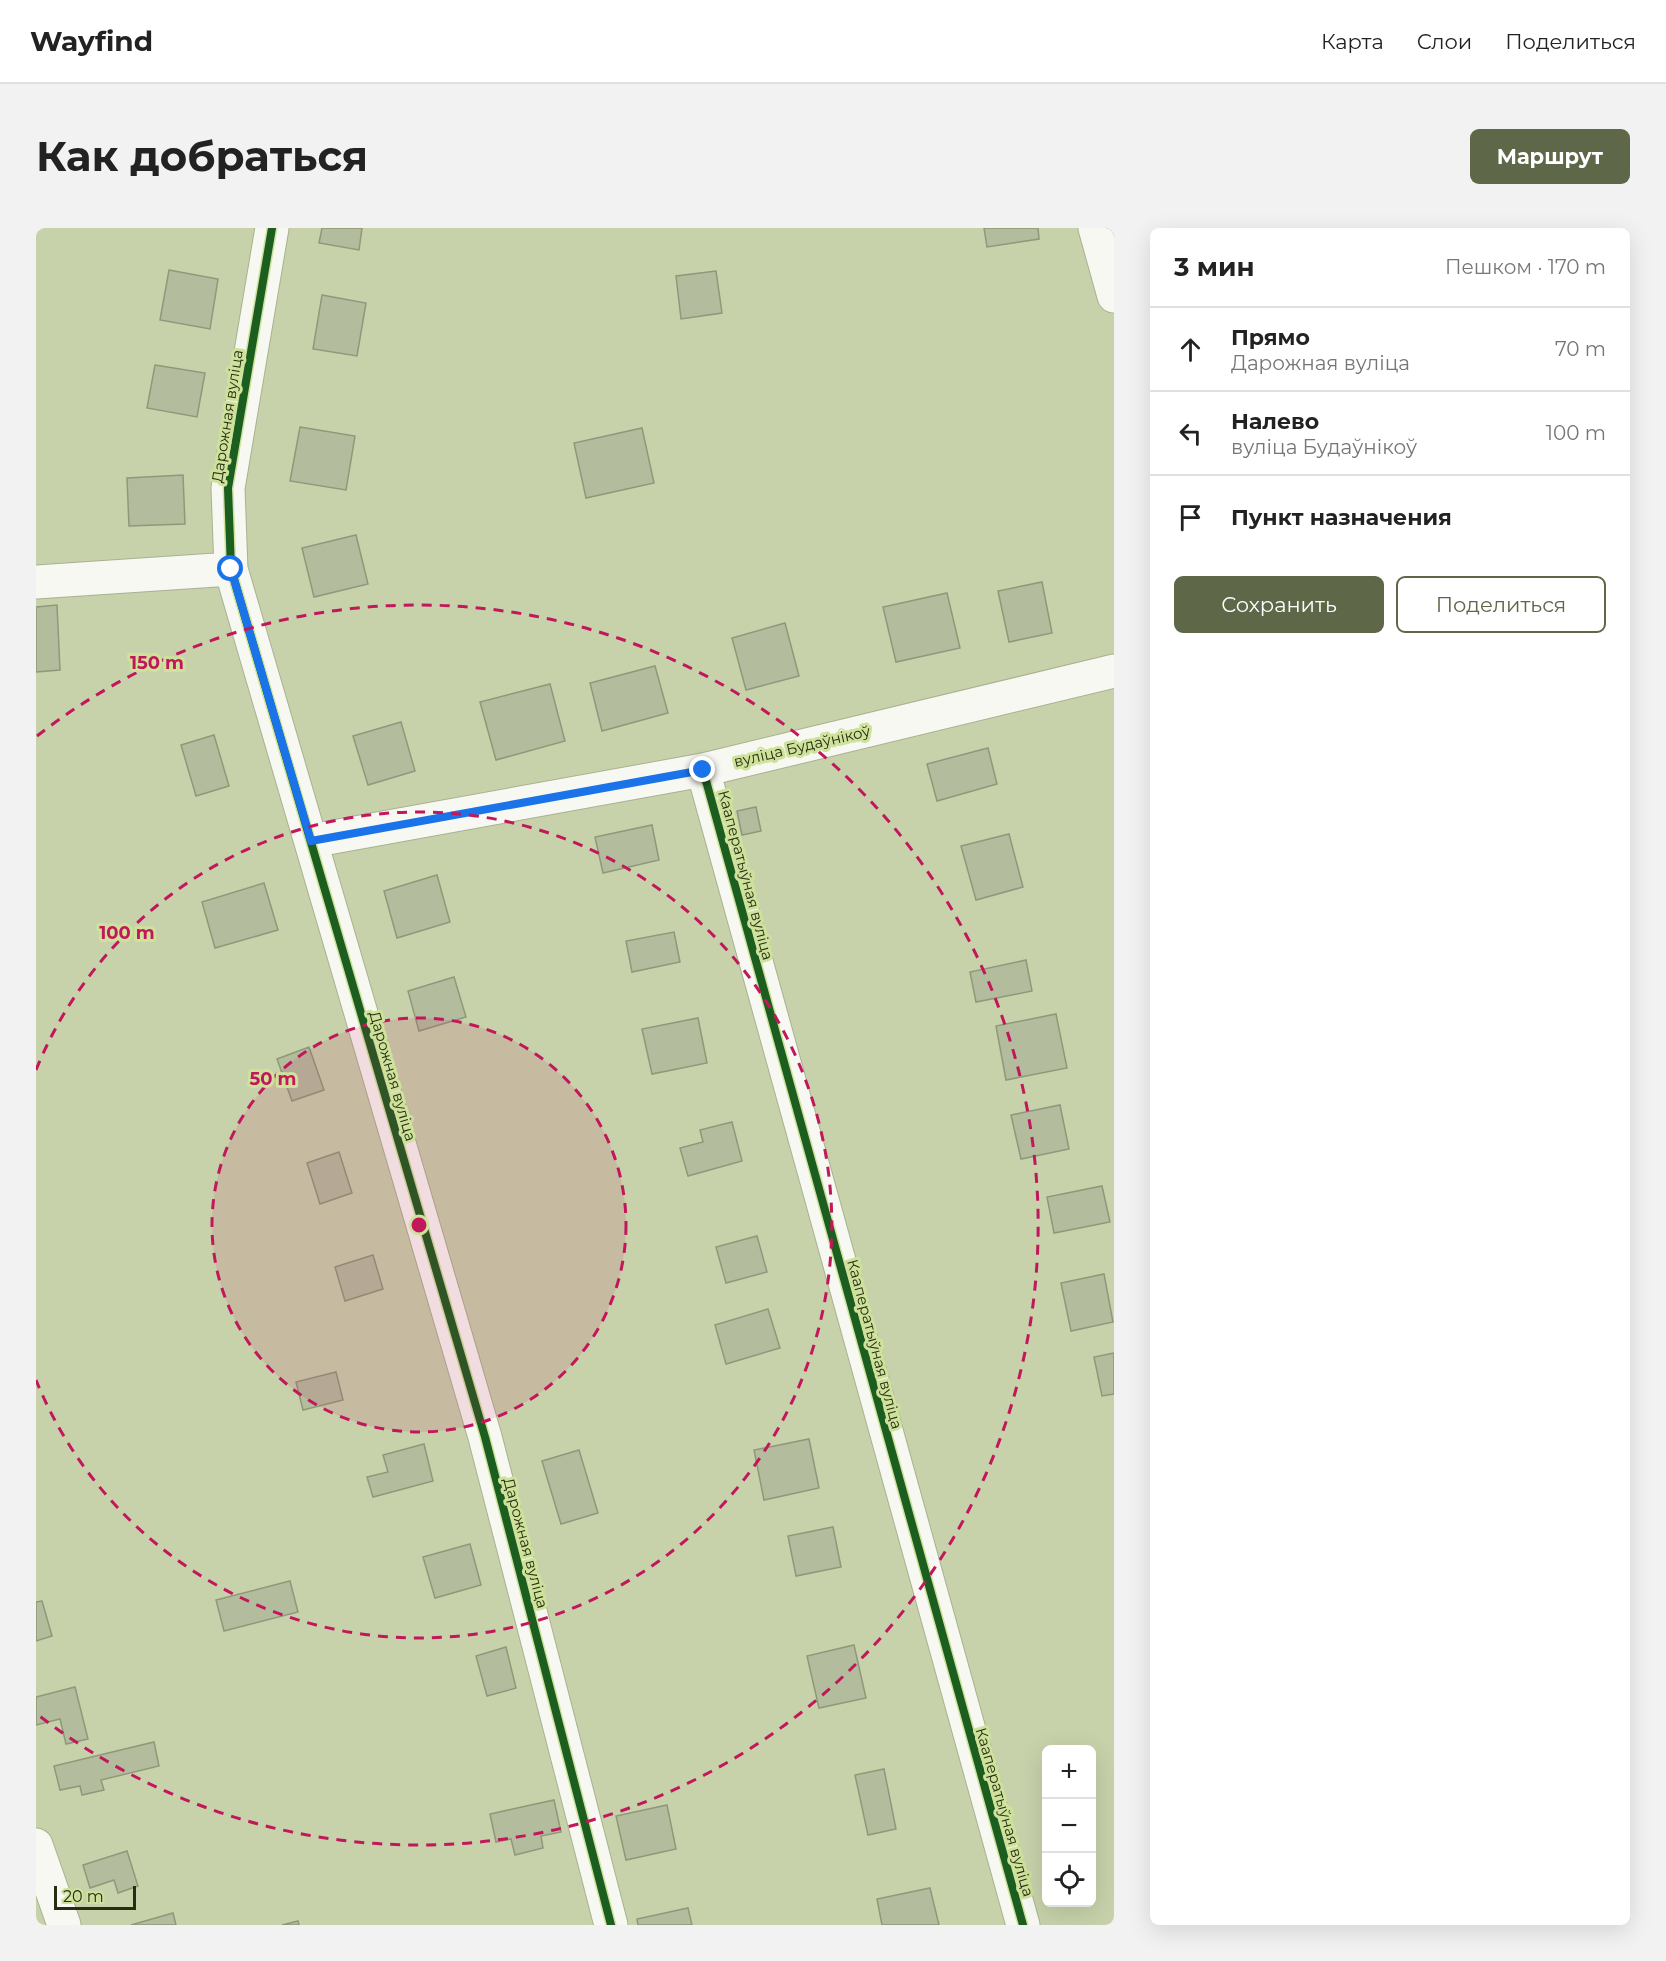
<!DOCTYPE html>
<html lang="ru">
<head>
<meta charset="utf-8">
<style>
  :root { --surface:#fff; --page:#f2f2f2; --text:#222; --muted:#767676; --line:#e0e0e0; --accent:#5e6747 }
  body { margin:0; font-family:Montserrat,sans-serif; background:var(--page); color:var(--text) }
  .controls { position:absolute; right:18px; bottom:18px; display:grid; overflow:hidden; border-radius:9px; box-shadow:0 6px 24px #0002 }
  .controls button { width:54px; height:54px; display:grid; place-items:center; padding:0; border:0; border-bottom:2px solid var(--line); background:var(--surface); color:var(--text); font:30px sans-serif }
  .scale { position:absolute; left:18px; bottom:15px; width:82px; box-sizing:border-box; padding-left:6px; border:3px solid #262d11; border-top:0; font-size:16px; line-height:21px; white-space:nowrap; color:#262d11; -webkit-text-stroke:4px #cee29b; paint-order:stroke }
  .stop { position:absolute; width:18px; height:18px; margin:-14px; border:4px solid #1a73e8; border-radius:50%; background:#fff }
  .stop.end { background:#1a73e8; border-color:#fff; box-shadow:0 2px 6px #0008 }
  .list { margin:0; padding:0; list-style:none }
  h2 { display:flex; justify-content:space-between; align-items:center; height:78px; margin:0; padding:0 24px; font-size:26px }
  h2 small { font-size:20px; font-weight:400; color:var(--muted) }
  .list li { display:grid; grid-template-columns:39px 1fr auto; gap:18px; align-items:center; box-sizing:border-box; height:84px; padding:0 24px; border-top:2px solid var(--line) }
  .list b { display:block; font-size:22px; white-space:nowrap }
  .list p { margin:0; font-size:20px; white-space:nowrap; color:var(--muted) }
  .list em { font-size:20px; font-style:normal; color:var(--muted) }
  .actions { display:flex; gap:12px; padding:18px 24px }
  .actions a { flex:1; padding:14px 0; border:2px solid var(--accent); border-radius:9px; text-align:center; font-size:21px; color:var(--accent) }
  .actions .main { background:var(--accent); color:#fff }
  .icon { flex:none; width:33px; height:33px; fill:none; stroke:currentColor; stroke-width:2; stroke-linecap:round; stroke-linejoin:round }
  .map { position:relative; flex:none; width:1078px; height:1697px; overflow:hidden; border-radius:9px }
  header { display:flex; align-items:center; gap:36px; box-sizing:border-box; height:84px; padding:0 30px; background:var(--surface); border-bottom:2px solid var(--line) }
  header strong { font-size:28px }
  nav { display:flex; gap:33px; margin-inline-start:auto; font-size:21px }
  .intro { display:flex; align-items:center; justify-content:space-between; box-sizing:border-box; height:144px; padding:0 36px }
  h1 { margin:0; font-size:42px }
  .button { padding:15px 27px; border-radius:9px; background:var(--accent); color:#fff; font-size:21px; font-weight:700 }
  main { display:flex; gap:36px; padding:0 36px }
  aside { flex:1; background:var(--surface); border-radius:9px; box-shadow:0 6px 24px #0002 }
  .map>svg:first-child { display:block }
  .building { fill:#b3bc9d; stroke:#8f9879; stroke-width:1.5 }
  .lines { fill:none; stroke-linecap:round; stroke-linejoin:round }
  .minor-casing { stroke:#a9b192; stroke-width:35 }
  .minor { stroke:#f7f8f2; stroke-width:33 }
  .cycleway-casing { stroke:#cee29b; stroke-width:11 }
  .cycleway { stroke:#1b5e20; stroke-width:8 }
  .route { stroke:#1a73e8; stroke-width:8 }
  .ring { fill:none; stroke:#c2185b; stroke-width:3; stroke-dasharray:10 8 }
  .labels { text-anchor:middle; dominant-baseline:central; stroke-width:6; stroke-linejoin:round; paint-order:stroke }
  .street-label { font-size:15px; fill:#262d11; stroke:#cee29b }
  .centre { fill:#c2185b; stroke:#cee29b; stroke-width:3 }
  .ring-label { font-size:18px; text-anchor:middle; font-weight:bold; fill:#c2185b; stroke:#cee29b; stroke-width:6; stroke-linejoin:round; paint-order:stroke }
</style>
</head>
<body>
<header>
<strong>Wayfind</strong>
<nav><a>Карта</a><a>Слои</a><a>Поделиться</a></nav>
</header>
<div class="intro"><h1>Как добраться</h1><a class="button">Маршрут</a></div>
<main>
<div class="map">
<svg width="1078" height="1697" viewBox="0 0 1078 1697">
  <rect width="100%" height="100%" fill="#c7d2ab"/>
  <path class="building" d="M286 0H326L323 22 283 15Z
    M948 0H1002L1003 11 951 19Z
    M133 42 182 51 174 101 124 92Z
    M680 43 686 85 645 91 640 48Z
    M286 67 330 75 321 128 277 121Z
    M119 137 169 145 161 189 111 180Z
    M264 199 319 208 310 262 254 253Z
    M606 200 618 255 550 270 538 215Z
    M147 247 149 296 93 298 91 250Z
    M320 307 332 356 278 369 266 320Z
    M1006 354 1016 405 973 414 962 363Z
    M911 365 924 420 860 434 847 379Z
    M21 377 24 442 0 444V379Z
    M749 395 763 448 710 462 696 410Z
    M619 438 632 485 566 503 554 455Z
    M514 456 529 513 460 532 444 474Z
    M365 494 379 543 332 557 317 508Z
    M178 507 193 558 160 568 145 517Z
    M952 520 961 556 901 573 891 536Z
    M720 579 725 603 706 607 701 583Z
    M616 597 623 632 567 645 559 609Z
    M973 606 987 659 940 672 925 618Z
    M401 647 414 694 361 710 348 663Z
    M228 655 242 702 179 720 166 674Z
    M638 704 644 734 596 744 590 713Z
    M990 732 996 763 940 774 934 744Z
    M418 749 430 789 383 803 372 763Z
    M1020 786 1031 840 970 852 960 798Z
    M662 790 671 835 616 846 606 801Z
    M273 819 288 862 256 873 241 831Z
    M1024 877 1033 921 985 931 975 887Z
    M696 894 706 933 652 948 644 920 667 914 664 902Z
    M303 924 316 965 284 976 271 935Z
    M1066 958 1074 994 1018 1005 1011 969Z
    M721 1008 731 1044 690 1055 680 1019Z
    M337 1027 347 1061 309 1073 299 1039Z
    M1068 1046 1077 1094 1035 1103 1025 1055Z
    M732 1081 744 1120 690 1136 679 1097Z
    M1078 1125V1166L1066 1168 1058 1129Z
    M300 1144 307 1172 267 1182 260 1154Z
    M773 1211 783 1260 728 1272 718 1222Z
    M388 1216 397 1253 337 1269 331 1249 352 1244 347 1227Z
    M543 1222 562 1285 525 1296 506 1233Z
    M797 1299 805 1339 760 1348 752 1308Z
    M434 1316 445 1357 399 1370 387 1329Z
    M254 1353 262 1384 188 1403 180 1372Z
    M6 1373 16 1408 0 1413V1374Z
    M818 1417 830 1470 783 1480 771 1428Z
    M470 1419 480 1460 451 1468 440 1428Z
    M39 1459 52 1511 30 1516 24 1491 0 1497V1469Z
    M118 1514 123 1538 65 1552 68 1562 46 1567 44 1558 24 1562 18 1538Z
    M848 1541 860 1601 832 1607 819 1547Z
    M518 1572 525 1604 505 1608 507 1620 479 1627 475 1611 460 1614 454 1586Z
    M631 1577 640 1621 590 1632 580 1588Z
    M91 1623 102 1658 82 1665 78 1652 54 1660 47 1637Z
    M894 1660 903 1697H846L841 1671Z
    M652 1680 656 1697H602L601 1691Z
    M137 1685 140 1697H95Z
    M262 1693 263 1697H246Z"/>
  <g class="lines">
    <g class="minor-casing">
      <path id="minor" d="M236 0 192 260 195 341 449 1209 575 1697
        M1059 0 1078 68
        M0 354 195 341
        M667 542 987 1697
        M275 613 667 542 1078 443
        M0 1617 28 1697"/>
    </g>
    <use href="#minor" class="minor"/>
    <g class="cycleway-casing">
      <path id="cycleway" d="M236 0 192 260 195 341 449 1209 575 1697
        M667 542 987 1697"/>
    </g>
    <use href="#cycleway" class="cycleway"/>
  </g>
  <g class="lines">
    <path class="route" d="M195 341 275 613 667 542"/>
  </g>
  <circle cx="383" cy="997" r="207" fill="#c2185b" fill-opacity=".12"/>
  <g class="ring">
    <circle cx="383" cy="997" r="207"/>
    <path d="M0 842A413 413 0 1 1 0 1152"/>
    <path d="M1 508A620 620 0 1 1 1 1486"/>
  </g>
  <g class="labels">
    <g class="street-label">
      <text transform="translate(191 188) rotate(-81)">Дарожная вуліца</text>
      <text transform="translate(766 518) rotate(-13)">вуліца Будаўнікоў</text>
      <text transform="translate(710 647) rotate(75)">Кааператыўная вуліца</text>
      <text transform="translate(357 848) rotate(74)">Дарожная вуліца</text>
      <text transform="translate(839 1116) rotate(75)">Кааператыўная вуліца</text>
      <text transform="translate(490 1315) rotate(75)">Дарожная вуліца</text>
      <text transform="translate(969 1584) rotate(74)">Кааператыўная вуліца</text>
    </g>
  </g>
  <circle cx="383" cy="997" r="9" class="centre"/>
  <g class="ring-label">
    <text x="121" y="441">150 m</text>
    <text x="91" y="711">100 m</text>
    <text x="237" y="857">50 m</text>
  </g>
</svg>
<div class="controls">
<button>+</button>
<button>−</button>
<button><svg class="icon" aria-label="locate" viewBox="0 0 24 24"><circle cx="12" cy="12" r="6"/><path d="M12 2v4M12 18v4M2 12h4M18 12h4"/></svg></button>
</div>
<div class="scale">20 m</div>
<div class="stop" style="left:195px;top:341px"></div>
<div class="stop end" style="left:667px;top:542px"></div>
</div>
<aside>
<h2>3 мин<small>Пешком · 170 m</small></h2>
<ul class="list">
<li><svg class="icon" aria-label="ahead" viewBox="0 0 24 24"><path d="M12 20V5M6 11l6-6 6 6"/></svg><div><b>Прямо</b><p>Дарожная вуліца</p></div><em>70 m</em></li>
<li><svg class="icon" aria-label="left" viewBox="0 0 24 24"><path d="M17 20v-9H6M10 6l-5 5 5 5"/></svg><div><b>Налево</b><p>вуліца Будаўнікоў</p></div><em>100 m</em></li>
<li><svg class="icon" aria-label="arrive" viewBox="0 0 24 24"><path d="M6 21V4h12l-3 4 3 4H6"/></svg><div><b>Пункт назначения</b></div></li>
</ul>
<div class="actions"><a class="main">Сохранить</a><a>Поделиться</a></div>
</aside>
</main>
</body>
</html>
